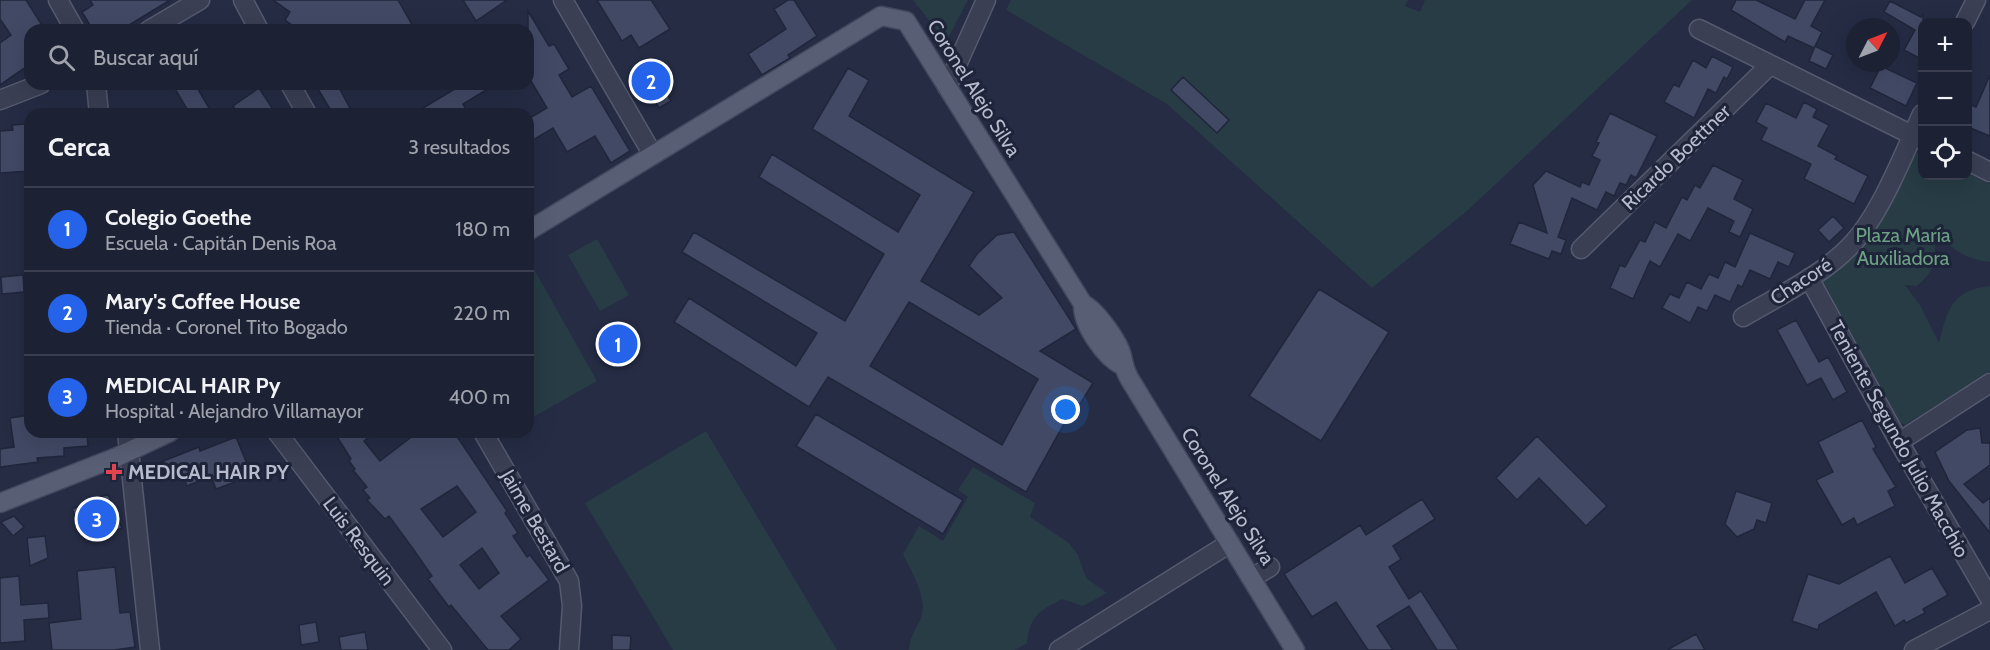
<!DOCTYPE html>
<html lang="es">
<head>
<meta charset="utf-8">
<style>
  :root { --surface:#1c2133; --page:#292e3f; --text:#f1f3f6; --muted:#a0a3ac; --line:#3a3e4e; --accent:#2563eb }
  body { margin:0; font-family:Cabin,sans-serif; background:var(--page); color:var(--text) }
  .controls { position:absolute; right:18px; top:18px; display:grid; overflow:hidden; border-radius:12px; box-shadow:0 6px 24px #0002 }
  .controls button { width:54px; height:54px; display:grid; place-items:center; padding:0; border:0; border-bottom:2px solid var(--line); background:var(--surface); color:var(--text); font:30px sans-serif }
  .compass { position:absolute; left:1846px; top:18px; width:54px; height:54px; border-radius:50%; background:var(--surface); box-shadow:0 6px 24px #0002; rotate:48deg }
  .you { position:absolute; left:1066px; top:410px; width:21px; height:21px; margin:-15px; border:4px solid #fff; border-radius:50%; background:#1a73e8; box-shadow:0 0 0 9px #1a73e833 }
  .badge { display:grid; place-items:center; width:39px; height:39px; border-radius:50%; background:var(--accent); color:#fff; font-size:20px; font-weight:700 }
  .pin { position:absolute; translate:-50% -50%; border:3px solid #fff; box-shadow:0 2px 6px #0006 }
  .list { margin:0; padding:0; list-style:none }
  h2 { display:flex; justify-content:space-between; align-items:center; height:78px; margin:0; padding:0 24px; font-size:26px }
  h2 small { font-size:20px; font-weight:400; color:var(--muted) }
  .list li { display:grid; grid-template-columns:39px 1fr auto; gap:18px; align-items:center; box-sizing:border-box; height:84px; padding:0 24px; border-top:2px solid var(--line) }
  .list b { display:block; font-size:22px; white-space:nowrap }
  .list p { margin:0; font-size:20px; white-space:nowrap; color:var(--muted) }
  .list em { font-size:20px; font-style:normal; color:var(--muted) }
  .icon { flex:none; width:33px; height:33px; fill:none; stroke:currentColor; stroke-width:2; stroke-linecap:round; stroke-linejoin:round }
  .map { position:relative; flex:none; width:1990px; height:650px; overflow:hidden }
  .search { position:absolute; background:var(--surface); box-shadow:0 6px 24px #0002; left:24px; top:24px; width:510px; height:66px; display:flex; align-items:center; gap:15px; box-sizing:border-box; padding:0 21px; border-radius:18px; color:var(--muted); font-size:22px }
  .panel { position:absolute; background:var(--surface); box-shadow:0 6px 24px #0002; left:24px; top:108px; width:510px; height:330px; border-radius:18px }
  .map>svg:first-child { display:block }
  .green { fill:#273c45 }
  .building { fill:#424965; stroke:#20263b; stroke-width:1.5; fill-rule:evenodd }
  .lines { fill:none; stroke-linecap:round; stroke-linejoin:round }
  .minor-casing { stroke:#555a6e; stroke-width:21 }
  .major-casing { stroke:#43485d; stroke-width:21 }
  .minor { stroke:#3a3f54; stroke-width:18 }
  .major { stroke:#585e74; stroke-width:18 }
  .health-dot { fill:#e0444e; stroke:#1e2439; stroke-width:2 }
  .labels { text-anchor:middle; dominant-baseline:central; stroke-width:6; stroke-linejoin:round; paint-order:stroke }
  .street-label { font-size:20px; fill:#b7bbcd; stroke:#1e2439 }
  .park-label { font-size:20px; fill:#6ca083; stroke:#1e2439 }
  .poi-label { font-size:20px; font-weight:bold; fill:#b7bbcd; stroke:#1e2439; text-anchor:start }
</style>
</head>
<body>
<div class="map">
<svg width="1990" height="650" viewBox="0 0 1990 650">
  <rect width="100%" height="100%" fill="#252c44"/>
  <path class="green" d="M913 0H968L946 42Z
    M1011 0H1408L1405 6 1420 12 1425 0H1692L1467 211 1372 288 1167 104 1006 10Z
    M1922 152V176L1968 173 1990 184V262C1965 259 1952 250 1935 231 1935 255 1938 269 1917 286L1905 285 1920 305 1939 343C1947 311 1951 290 1990 286V371L1905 425 1900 422 1823 281 1862 247 1872 233 1916 154Z
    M597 239 629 295 600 311 568 255Z
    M535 271 597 381 528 420V275Z
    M706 431 837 650H673L585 503Z
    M973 467 1035 503 1030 517 1069 543 1078 555 1086 578 1107 593 1083 606 1062 599C1039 611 1030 616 1027 643L1015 650H909C911 630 919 627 922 614 926 594 911 571 903 554L919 526 943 541 968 497 958 490Z"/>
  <path class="building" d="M0 0H26L45 30H30V64L0 85V43L11 35 0 19Z
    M90 0H170L121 30H93L82 12 93 5Z
    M273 0H398L415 30H299L285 20 290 12Z
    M463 0H507L476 21Z
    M597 0H651L670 29 639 48 631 35 622 41Z
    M788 0H794L817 36 788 55 790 58 762 75 748 54 786 29 774 9Z
    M1736 0H1756L1795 19 1805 0H1825L1811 26 1822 32 1814 48 1788 36 1785 42 1731 10Z
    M1890 1 1921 17 1923 15V60L1904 50 1915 30 1884 12Z
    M528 11 549 46 554 44 569 69 559 75 572 97 591 86 630 151 611 163 595 136 567 152 553 128 528 143V119L547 108 528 76Z
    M1815 46 1833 55 1826 69 1809 61Z
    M1712 56 1733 67 1727 79 1724 77 1716 93 1708 89 1694 118 1664 102 1674 84 1679 87 1693 60 1706 68Z
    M1881 66 1917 83 1906 106 1870 88Z
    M848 68 869 80 849 116 974 192 921 281 979 315 1002 298 969 266 977 254 997 235 1014 232 1076 329 1040 351 1093 383 1080 404 1076 402 1026 492 828 377 809 407 674 322 689 298 796 366 817 333 682 252 694 232 845 321 884 254 759 177 772 154 898 232 920 195 812 129ZM909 302 1038 379 1002 445 870 366Z
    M1990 75V136L1968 127V104L1976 107Z
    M1183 77 1229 120 1217 133 1171 90Z
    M172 84H195L209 108 199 114H190Z
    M315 84H337L353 114H333Z
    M463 84H496L463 104 468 114H413Z
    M259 88 276 114H239L233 106Z
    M664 89 671 101 659 108 652 96Z
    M1804 102 1817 109 1813 117 1829 125 1818 146 1837 156 1835 159 1868 176 1854 204 1804 179 1811 164 1761 140 1767 128 1756 122 1766 103 1796 118Z
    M1610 113 1657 136 1636 178 1631 175 1626 185 1620 183 1614 196 1606 192 1597 210 1572 198 1558 237 1566 240 1561 254 1552 251 1549 259 1510 244 1519 222 1547 233 1533 185 1546 171 1580 187 1582 182 1589 185 1600 160 1592 156 1599 143 1596 142Z
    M27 124 30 171 0 173V131L13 130 12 125Z
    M1713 165 1743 180 1734 199 1753 209 1740 237 1729 232 1734 221 1708 208 1690 241 1678 234 1660 267 1650 261 1633 299 1610 288 1620 265 1625 267 1640 240 1645 242 1655 222 1666 228 1682 197 1687 200 1695 185 1700 188Z
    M1833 216 1844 228 1829 242 1818 230Z
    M1750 233 1795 253 1789 267 1778 262 1770 279 1750 270 1742 287 1738 285 1730 302 1715 295 1707 311 1698 307 1690 323 1662 308 1670 294 1679 298 1687 282 1701 289 1709 274 1718 278 1725 262 1735 267Z
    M23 275 24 292 2 294 1 277Z
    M1319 289 1389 332 1321 441 1249 396Z
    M1796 320 1819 362 1828 357 1847 392 1833 400 1821 378 1807 385 1777 330Z
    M816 414 963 500 943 534 796 446Z
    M30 415V432H87L88 446 64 448V456L37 458 38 462 0 467V449L14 447 10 418Z
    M1862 420 1876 447 1873 449 1896 487 1888 491 1895 506 1857 525 1854 518 1842 525 1816 480 1833 472 1818 442Z
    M1980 428 1982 443H1990V465L1964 484 1983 503 1990 498V533L1949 481 1935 452 1967 430Z
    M334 432H375L364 441 380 461 418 432H454L507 511 505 513 518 533 513 536 527 557 530 555 549 580 501 616 521 639 509 650H488L451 605 449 607 428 579 432 576 411 546 389 516 385 519 367 500 370 498 363 490 367 487 353 470 355 469 349 461 351 459ZM457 486 476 512 443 537 421 509ZM482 548 499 573 479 589 460 565Z
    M1537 436 1607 506 1586 526 1539 478 1517 500 1496 478Z
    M236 437 247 464 230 471 235 482 216 489 211 476 187 486 181 470 167 475 161 462 199 447 200 451Z
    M1736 491 1772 503 1766 523 1757 520 1754 529 1737 537 1725 524Z
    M108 494 122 528 86 542 72 509Z
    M1422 499 1435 519 1393 546 1401 559 1389 567 1409 599 1421 591 1459 650H1437L1409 606 1377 626 1393 650H1368L1336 602 1312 617 1284 574 1360 525 1366 535Z
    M14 516 24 527 13 536 1 522Z
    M45 536 48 558 30 566 27 538Z
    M1890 556 1905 583 1932 568 1948 595 1923 609 1925 613 1906 623 1904 620 1895 626 1876 592 1819 625 1818 630 1792 621 1808 574 1839 584Z
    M115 567 120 613 130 612 135 647 114 650H52L49 623 81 619 77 571Z
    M19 576 21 605 48 603 49 618 24 620 25 641 0 643V578Z
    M316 622 319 642 301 645 299 625Z
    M365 632 368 650H341L339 637Z
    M1696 634 1705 650H1667Z
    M612 635 631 636 630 650H612Z"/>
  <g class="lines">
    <g class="minor-casing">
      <path id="minor" d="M58 0 75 30
        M243 0 259 30
        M563 0 653 155
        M1965 22 1976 0
        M1699 29 1922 140
        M149 30 200 0
        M96 84 99 114
        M290 84 307 114
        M947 87 986 0
        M0 100 41 84
        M1968 161 1990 172
        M1581 249 1770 65
        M1809 278 1899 442 1990 599
        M1743 317C1780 295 1824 275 1853 243 1881 213 1905 151 1922 114
        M127 432 150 650
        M277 432 442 650
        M483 432 569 581 572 606 569 650
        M1899 442 1990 383
        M1252 578 1270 567
        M1059 650 1230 543
        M1914 650 1990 610"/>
    </g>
    <g class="major-casing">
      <path id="major" d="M528 231 881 16 906 21 1083 304C1096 310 1119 342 1122 356 1124 365 1124 369 1129 378L1295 650
        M1083 304C1082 324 1104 357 1123 366
        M0 503 117 457 170 432"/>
    </g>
    <use href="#minor" class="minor"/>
    <use href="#major" class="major"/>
  </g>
  <path class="health-dot" d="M111 463h6v6h6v6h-6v6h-6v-6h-6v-6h6z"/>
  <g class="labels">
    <g class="street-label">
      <text transform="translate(974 88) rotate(58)">Coronel Alejo Silva</text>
      <text transform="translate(1676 157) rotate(-44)">Ricardo Boettner</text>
      <text transform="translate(1801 281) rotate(-33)">Chacoré</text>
      <text transform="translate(1899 439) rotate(61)">Teniente Segundo Julio Macchio</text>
      <text transform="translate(1228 496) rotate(58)">Coronel Alejo Silva</text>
      <text transform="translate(535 521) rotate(60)">Jaime Bestard</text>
      <text transform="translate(359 541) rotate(53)">Luis Resquin</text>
    </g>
    <g class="park-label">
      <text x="1903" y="235">Plaza María<tspan x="1903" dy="23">Auxiliadora</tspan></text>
    </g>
    <g class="poi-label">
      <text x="128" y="472">MEDICAL HAIR PY</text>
    </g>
  </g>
</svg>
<div class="controls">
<button>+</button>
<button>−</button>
<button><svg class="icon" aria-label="locate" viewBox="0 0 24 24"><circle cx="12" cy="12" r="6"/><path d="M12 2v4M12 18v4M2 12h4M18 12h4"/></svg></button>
</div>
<svg class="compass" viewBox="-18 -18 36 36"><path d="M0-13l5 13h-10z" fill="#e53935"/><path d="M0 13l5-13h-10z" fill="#a0a3ac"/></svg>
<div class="you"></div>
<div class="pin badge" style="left:618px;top:344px">1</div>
<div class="pin badge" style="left:651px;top:81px">2</div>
<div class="pin badge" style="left:97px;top:519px">3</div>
<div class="search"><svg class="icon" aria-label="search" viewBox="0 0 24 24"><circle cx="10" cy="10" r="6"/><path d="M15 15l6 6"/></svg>Buscar aquí</div>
<section class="panel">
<h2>Cerca<small>3 resultados</small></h2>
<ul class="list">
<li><span class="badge">1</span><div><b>Colegio Goethe</b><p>Escuela · Capitán Denis Roa</p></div><em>180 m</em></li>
<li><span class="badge">2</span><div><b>Mary's Coffee House</b><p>Tienda · Coronel Tito Bogado</p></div><em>220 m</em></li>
<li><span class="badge">3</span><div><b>MEDICAL HAIR Py</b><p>Hospital · Alejandro Villamayor</p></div><em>400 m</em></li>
</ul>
</section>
</div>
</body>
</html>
